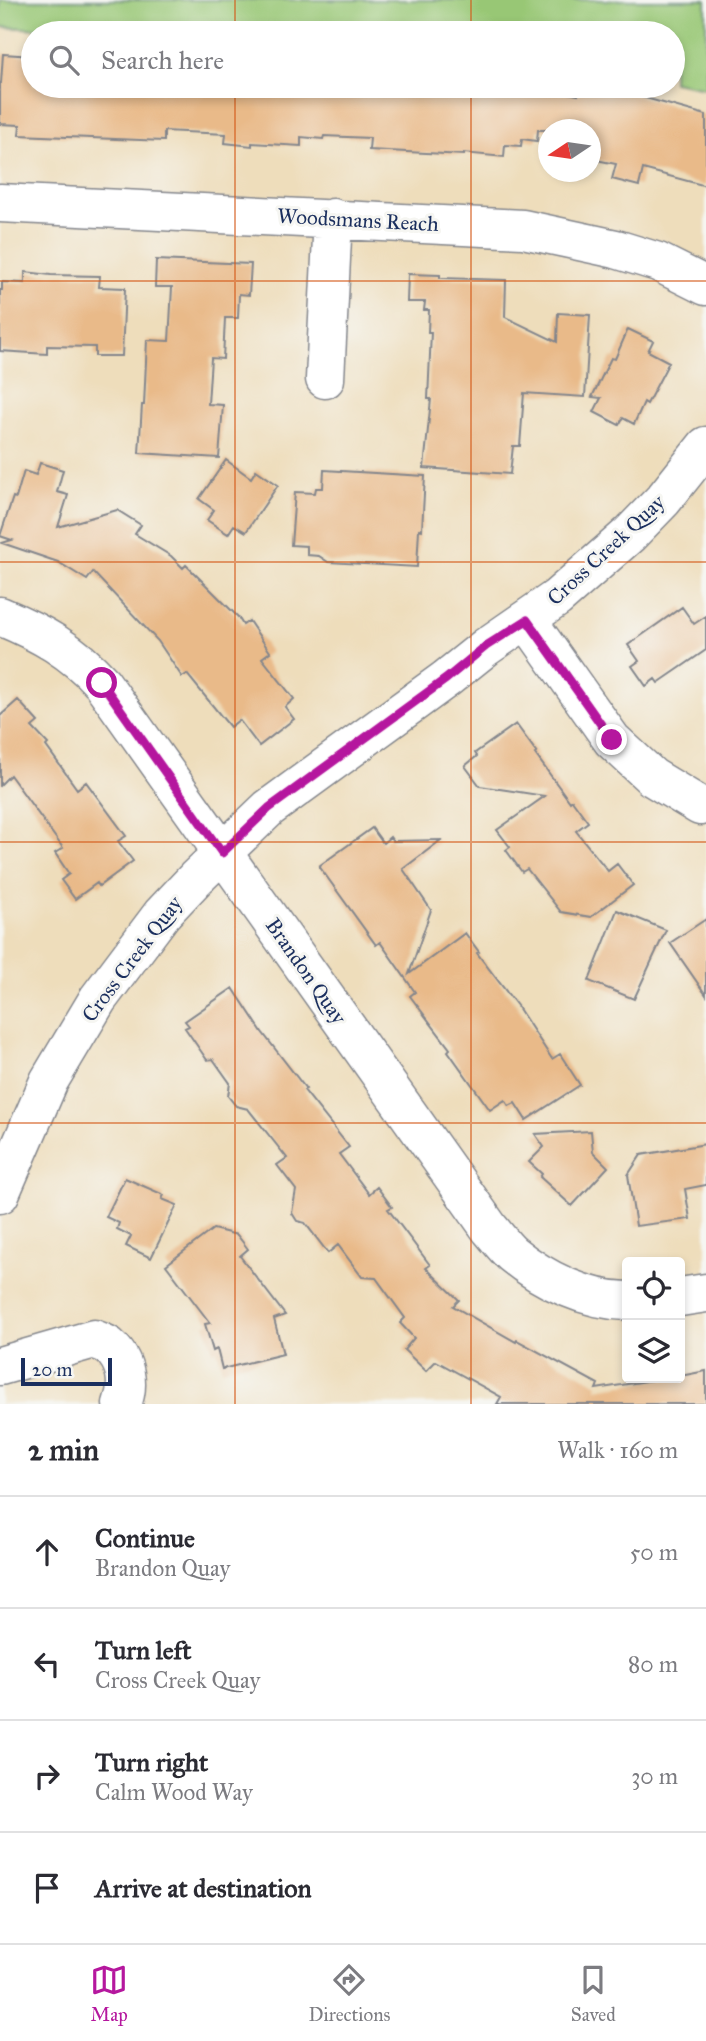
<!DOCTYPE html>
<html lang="en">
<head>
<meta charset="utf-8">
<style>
  :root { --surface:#fff; --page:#f7f7f7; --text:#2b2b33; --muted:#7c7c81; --line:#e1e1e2; --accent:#b5179e }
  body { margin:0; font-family:"IM FELL Great Primer",serif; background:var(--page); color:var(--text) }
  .controls { position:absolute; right:21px; bottom:21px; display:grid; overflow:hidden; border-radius:7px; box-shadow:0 4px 10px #0003 }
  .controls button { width:63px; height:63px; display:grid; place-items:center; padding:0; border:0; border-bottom:2px solid var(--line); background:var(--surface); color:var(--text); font:35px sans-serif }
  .compass { position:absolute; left:538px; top:119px; width:63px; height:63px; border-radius:50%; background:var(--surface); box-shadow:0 4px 10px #0003; rotate:257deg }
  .scale { position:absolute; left:21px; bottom:18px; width:91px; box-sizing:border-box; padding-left:7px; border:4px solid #1b2f5e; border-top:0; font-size:19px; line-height:24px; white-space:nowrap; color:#1b2f5e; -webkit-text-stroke:5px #f6f6f2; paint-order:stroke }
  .stop { position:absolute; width:21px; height:21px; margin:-16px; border:5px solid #b5179e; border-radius:50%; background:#fff }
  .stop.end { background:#b5179e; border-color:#fff; box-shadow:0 2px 7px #0008 }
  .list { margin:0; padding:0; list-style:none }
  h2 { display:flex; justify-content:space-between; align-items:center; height:91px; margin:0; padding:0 28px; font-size:30px }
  h2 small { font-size:23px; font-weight:400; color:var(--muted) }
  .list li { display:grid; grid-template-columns:46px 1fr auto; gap:21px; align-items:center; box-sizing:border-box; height:112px; padding:0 28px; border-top:2px solid var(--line) }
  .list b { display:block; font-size:26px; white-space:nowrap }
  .list p { margin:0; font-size:23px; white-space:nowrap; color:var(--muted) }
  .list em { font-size:23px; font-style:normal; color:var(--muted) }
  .icon { flex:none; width:38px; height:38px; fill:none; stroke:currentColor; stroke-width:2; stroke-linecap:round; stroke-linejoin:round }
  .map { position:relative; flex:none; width:706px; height:1404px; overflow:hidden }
  .search { position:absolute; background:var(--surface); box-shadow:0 4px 10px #0003; left:21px; right:21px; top:21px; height:77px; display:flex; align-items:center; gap:18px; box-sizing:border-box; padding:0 24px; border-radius:38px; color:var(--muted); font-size:26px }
  .sheet { height:539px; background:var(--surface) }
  nav { display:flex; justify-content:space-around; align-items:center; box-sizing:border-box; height:98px; border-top:2px solid var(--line); background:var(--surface); font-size:19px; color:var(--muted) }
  nav a { display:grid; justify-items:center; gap:4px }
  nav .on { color:var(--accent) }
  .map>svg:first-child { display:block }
  .green { fill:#98c775; stroke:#5a7b6a; stroke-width:2 }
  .building { fill:#e9ba89 }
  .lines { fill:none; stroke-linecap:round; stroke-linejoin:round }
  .minor-casing { stroke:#84868c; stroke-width:41 }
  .minor { stroke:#fff; stroke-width:38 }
  .route { stroke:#b5179e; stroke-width:9 }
  .grid { fill:none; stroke:#d45514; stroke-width:2; stroke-opacity:0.55 }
  .labels { text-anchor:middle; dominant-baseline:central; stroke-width:6; stroke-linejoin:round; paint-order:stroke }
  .street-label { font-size:21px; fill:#1b2f5e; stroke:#f6f6f2 }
</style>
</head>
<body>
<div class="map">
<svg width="706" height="1404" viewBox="0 0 706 1404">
  <rect width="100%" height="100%" fill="#f6f6f2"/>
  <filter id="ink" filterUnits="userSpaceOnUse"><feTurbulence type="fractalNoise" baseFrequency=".0143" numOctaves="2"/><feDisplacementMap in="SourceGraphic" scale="14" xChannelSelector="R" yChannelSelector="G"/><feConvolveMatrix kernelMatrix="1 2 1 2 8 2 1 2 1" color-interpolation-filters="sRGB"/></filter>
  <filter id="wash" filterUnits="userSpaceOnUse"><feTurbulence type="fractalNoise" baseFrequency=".00686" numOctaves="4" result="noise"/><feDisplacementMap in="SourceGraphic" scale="28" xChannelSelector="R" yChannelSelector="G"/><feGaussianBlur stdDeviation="1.57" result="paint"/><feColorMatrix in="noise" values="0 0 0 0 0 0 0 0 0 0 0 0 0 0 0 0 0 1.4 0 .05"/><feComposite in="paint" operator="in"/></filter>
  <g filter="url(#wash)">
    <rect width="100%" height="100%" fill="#edb"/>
    <path class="green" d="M0 0H706V88L673 82V33H138L0 27Z"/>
    <g id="blocks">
      <path class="building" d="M3 54 33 56V86H460L493 88V86H535L578 95 580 86H617V90L706 115V186L643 169 639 186 612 179 616 164 591 159V130H538L537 141 522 139 521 146 505 145 504 157 464 153V155L369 150 370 138 324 136 323 139 301 137V146L252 143V146L225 143 226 134 164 131V141L19 135 20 125 0 124V83H1Z
        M156 260 251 264 249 295 239 294 238 318H225L223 359 211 358 208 404 223 405 219 458 139 453 142 405H144L147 340 169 341 172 287H155Z
        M25 272 51 275 100 276 99 287 125 288 122 356H95V347L47 346V354L0 351V290H2V282L25 283Z
        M408 274 440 275V278L506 280 505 317 557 342 558 313 590 315 585 397 524 393 520 446H513L510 474 424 468 431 399H428L431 332H428L429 310H424L425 302H407Z
        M628 329 653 341 648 351 669 362 647 404 644 402 634 424 623 418 619 425 594 412 601 398 592 397 611 358 615 359Z
        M226 460 251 478 256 470 278 485 246 532 234 525 228 534 207 520 214 510 199 499Z
        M40 463 63 470 57 492 68 495 58 527 117 510 141 525 135 534 171 556 183 568 186 565 238 617 243 625 249 621 270 652 262 658 294 699 285 707 294 719 259 746 239 720 230 727 187 674 182 677 158 641 93 572 87 580 58 562 2 543 12 540 0 536 13 497 16 498 24 471 36 475Z
        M324 470 425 476 422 530 419 529 417 567 328 562 319 556 307 555V546L291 545 295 492 315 493 316 488H323Z
        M682 607 694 624 706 616V650L658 683 655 679 646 686 632 666 639 661 628 645Z
        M18 700 38 722 32 727 48 744 46 746 77 789 86 782 126 836 118 841 133 861 99 886 97 883 75 899 61 880 69 874 55 853 63 848 10 775 0 785V716Z
        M516 724 537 753 535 754 570 802 572 800 588 822 576 831 608 871 617 864 633 885 591 917 561 912 527 869 522 872 506 850 510 847 497 830 545 796 480 786 465 766 477 756 475 753Z
        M372 828 383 843 390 837 393 841 441 840 403 869 431 910 409 974 465 933 479 952 477 953 518 1007 552 1059 560 1054 580 1085 526 1120 515 1103 509 1106 505 1100 490 1110 448 1051 450 1049 410 996 415 992 380 942 376 945 319 866Z
        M617 910 666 930 634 999 589 981Z
        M706 919V995L670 943Z
        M233 988 262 1032 306 1089 304 1090 349 1147 339 1154 369 1194 377 1187 392 1207 388 1209 430 1265 426 1268 459 1300 453 1306 516 1342 517 1340 598 1384 596 1389 666 1378H680V1376L706 1371V1404H497L501 1397 436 1361 426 1371 404 1350 414 1338 400 1323 405 1318 376 1278 362 1277 338 1245 328 1253 305 1223 297 1221 292 1213 296 1190 277 1165 287 1158 248 1109 236 1106 228 1096 230 1083 213 1059 207 1060 185 1028 189 1026 185 1021Z
        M591 1131 593 1152 608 1167 572 1206 540 1177 542 1174 529 1162 544 1147 535 1134Z
        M706 1144V1185L685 1189 690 1219 636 1226 628 1175 641 1155Z
        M125 1178 164 1195 162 1199 177 1205 151 1258 126 1246 131 1236 117 1229 119 1223 106 1217Z
        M213 1229 237 1235 248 1249 240 1256 285 1315 274 1319 283 1354 222 1369 217 1349 213 1351 205 1324 210 1323 166 1265Z"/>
    </g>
  </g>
  <g filter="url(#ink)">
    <use href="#blocks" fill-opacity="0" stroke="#84868c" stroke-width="2"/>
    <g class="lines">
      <g class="minor-casing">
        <path id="minor" d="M0 203 523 229 616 249 658 262 706 286
          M325 379 333 218
          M0 616C41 633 72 650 102 683L490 1229C497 1237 504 1247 512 1254 544 1280 585 1300 627 1301
          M527 620 612 740 652 777 700 806
          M0 1194 49 1081 98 999 162 914 196 878 269 808 446 679 486 647 557 598 630 534 663 500 706 446
          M680 1297 706 1293
          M0 1366 94 1339C98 1341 105 1343 109 1346 126 1361 130 1384 122 1404"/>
      </g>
      <use href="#minor" class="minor"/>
    </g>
  </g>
  <g class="lines" filter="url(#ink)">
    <path class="route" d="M102 683 222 853 269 808 446 679 486 646 527 620 612 740"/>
  </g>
  <path class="grid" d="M235 0V33M471 0V33M235 86V1404M471 86V1404M0 281H706M0 562H706M0 842H706M0 1123H706"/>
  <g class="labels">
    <g class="street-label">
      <text transform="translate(358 220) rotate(3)">Woodsmans Reach</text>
      <text transform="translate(606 550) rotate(-43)">Cross Creek Quay</text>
      <text transform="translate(132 959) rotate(-53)">Cross Creek Quay</text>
      <text transform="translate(306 971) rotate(55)">Brandon Quay</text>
    </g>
  </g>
</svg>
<div class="controls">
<button><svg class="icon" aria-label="locate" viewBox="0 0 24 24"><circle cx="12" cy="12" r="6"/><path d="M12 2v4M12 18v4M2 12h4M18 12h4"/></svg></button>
<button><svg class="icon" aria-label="layers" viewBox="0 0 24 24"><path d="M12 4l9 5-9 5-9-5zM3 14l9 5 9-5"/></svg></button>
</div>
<svg class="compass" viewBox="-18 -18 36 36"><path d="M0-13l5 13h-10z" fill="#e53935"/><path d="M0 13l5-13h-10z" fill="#7c7c81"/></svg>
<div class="scale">20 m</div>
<div class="stop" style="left:102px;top:683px"></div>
<div class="stop end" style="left:612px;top:740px"></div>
<div class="search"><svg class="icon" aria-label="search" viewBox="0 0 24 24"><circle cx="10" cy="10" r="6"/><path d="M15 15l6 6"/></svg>Search here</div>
</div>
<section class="sheet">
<h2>2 min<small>Walk · 160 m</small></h2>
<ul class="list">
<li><svg class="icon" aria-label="ahead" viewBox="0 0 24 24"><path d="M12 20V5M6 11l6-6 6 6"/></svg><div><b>Continue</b><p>Brandon Quay</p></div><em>50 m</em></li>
<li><svg class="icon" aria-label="left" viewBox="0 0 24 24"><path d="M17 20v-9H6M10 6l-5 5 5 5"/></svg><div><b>Turn left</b><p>Cross Creek Quay</p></div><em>80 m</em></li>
<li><svg class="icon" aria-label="right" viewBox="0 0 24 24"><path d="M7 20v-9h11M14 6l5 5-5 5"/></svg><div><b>Turn right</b><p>Calm Wood Way</p></div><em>30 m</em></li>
<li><svg class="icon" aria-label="arrive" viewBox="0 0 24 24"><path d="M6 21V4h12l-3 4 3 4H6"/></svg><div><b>Arrive at destination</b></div></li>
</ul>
</section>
<nav>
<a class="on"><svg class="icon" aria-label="map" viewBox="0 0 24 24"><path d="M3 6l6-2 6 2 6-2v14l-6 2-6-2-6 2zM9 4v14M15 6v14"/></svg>Map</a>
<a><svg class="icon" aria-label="directions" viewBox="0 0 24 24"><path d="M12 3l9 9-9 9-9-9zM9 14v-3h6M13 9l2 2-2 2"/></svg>Directions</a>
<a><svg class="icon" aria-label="saved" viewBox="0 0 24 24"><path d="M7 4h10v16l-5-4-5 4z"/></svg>Saved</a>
</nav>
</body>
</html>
